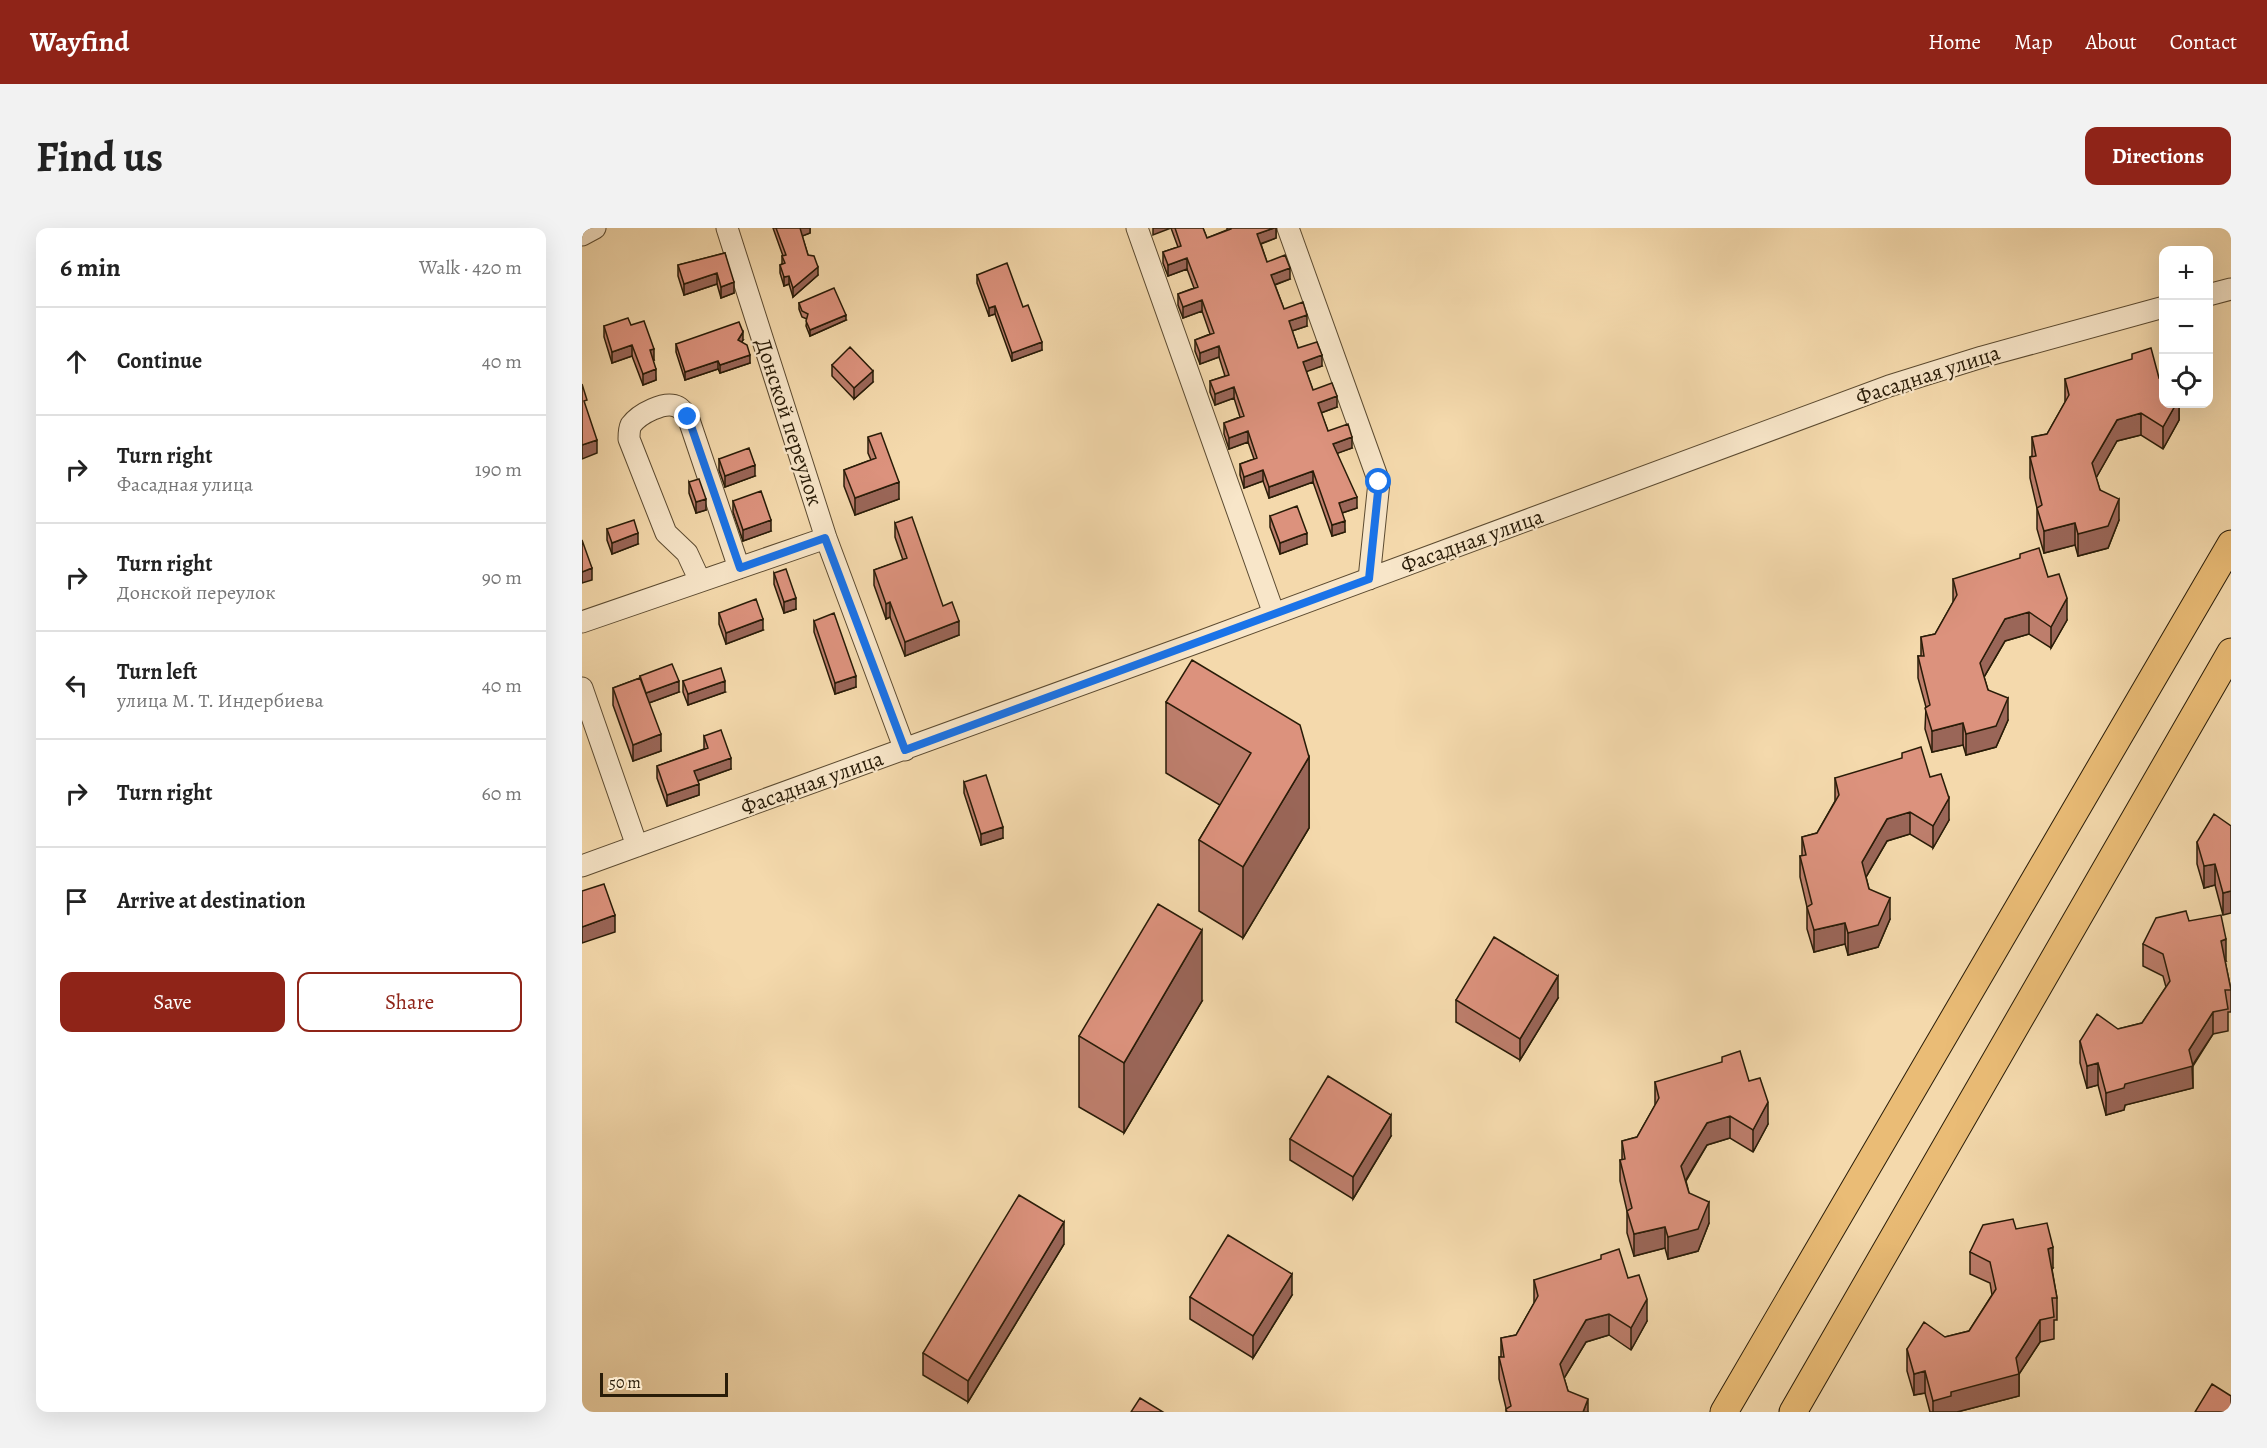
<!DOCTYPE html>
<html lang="en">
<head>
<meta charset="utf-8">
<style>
  :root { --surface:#fff; --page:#f2f2f2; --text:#222; --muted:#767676; --line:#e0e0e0; --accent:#8f2418 }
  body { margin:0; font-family:Alegreya,serif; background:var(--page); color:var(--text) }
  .controls { position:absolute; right:18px; top:18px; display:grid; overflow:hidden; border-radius:12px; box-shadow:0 6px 24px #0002 }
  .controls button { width:54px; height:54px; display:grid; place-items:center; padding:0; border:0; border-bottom:2px solid var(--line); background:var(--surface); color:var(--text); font:30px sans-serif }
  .scale { position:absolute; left:18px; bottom:15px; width:128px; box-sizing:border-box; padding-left:6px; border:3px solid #291c08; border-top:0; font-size:16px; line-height:21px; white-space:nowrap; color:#291c08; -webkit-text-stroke:4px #f8e6c9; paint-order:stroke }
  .stop { position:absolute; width:18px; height:18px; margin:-14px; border:4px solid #1a73e8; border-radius:50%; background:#fff }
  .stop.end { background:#1a73e8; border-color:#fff; box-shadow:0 2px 6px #0008 }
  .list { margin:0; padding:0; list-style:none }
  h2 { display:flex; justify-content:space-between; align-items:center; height:78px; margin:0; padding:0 24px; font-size:26px }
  h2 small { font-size:20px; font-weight:400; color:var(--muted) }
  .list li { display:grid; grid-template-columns:39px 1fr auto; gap:18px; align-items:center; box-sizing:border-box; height:108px; padding:0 24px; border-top:2px solid var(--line) }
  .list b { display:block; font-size:22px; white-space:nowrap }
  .list p { margin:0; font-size:20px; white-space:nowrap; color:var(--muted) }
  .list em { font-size:20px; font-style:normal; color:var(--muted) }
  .actions { display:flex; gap:12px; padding:18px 24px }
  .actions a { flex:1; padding:14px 0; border:2px solid var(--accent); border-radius:12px; text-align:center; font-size:21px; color:var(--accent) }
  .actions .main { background:var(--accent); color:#fff }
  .icon { flex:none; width:33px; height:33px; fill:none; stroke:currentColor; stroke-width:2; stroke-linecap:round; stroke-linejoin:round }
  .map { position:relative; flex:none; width:1649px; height:1184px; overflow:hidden; border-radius:12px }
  header { display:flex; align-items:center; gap:36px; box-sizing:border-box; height:84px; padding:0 30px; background:var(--accent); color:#fff }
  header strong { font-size:28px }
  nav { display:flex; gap:33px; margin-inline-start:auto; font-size:21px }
  .intro { display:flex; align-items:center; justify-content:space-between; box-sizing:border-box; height:144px; padding:0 36px }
  h1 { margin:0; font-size:42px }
  .button { padding:15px 27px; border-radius:12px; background:var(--accent); color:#fff; font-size:21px; font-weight:700 }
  main { display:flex; gap:36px; padding:0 36px }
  aside { flex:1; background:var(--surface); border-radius:12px; box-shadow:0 6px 24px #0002 }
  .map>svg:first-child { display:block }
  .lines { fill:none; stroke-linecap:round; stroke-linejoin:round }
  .minor-casing { stroke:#5c4b31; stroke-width:23 }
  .major-casing { stroke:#291c08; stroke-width:29 }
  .minor { stroke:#f8e6c9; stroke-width:21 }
  .major { stroke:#eabc76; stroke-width:27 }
  .wall { fill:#bd7e6c; stroke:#291c08; stroke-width:1.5 }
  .shaded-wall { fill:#9a6658; stroke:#291c08; stroke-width:1.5 }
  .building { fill:#dc927d; stroke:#291c08; stroke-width:1.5 }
  .route { stroke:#1a73e8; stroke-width:8 }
  .labels { text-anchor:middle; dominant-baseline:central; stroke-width:4.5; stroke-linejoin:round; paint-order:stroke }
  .street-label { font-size:22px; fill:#291c08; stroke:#f8e6c9 }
</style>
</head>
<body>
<header>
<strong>Wayfind</strong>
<nav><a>Home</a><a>Map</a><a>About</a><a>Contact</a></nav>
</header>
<div class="intro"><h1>Find us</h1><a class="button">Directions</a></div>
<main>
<aside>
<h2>6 min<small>Walk · 420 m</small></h2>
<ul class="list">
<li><svg class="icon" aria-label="ahead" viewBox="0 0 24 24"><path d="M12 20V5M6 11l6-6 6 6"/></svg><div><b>Continue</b></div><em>40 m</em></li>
<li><svg class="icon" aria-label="right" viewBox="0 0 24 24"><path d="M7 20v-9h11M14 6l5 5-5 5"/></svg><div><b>Turn right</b><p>Фасадная улица</p></div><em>190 m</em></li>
<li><svg class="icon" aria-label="right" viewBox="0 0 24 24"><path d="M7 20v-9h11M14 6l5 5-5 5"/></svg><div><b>Turn right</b><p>Донской переулок</p></div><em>90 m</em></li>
<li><svg class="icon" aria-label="left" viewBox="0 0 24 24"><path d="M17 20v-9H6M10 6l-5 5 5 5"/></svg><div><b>Turn left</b><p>улица М. Т. Индербиева</p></div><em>40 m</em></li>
<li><svg class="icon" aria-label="right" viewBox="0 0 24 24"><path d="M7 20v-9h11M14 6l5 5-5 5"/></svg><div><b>Turn right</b></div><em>60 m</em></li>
<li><svg class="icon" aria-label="arrive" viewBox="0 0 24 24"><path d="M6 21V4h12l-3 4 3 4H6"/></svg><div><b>Arrive at destination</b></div></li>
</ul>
<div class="actions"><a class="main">Save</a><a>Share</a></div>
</aside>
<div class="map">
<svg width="1649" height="1184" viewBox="0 0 1649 1184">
  <rect width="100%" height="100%" fill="#f4d9ac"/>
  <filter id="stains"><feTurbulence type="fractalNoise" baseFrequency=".00333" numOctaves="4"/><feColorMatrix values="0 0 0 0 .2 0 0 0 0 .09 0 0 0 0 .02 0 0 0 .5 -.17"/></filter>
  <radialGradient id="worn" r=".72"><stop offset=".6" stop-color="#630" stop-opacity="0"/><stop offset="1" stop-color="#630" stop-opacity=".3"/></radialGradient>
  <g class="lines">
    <g class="minor-casing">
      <path id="minor" d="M145 0 244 310 323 522
        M555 0 692 386
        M706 0 797 254 787 351
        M0 7 13 0
        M1626 67 1649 61
        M118 353 105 325 84 305 47 211C47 205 47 201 49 197 57 186 83 172 96 179 100 181 103 186 106 189L157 340
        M0 394 244 310
        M0 460 55 618
        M0 638 622 412 1307 158 1400 129 1582 79"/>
    </g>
    <g class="major-casing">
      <path id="major" d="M1142 1184 1649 316
        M1211 1184 1649 424"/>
    </g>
    <use href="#minor" class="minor"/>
    <use href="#major" class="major"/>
  </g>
  <path class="wall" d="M191 0H228V5L220 8 226 27 236 47 211 69 207 56 202 58 198 45V37L200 36V28H201Z
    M589 0H621L625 10 645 2V0H694V10L679 16 685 34 708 51 693 57 702 81 725 98 710 103 716 120 740 138 724 143 731 162 755 179 739 185 746 203 770 220 755 225 775 280 760 285 763 304 750 308 731 254 687 270 681 253 662 260 658 247V236L672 231 666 214 647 221 642 206V195L658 189 652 170 633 177 628 164V153L643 148 637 129 618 136 613 123V112L628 106 620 83 601 90 596 77V66L612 60 605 41 586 48 581 35V24L596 19Z
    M143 25 152 65 139 70 135 56 102 67 96 48V37Z
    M395 47 441 79 460 122 430 133 413 86 407 88 395 55Z
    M217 75 264 92 228 108 224 98 225 91 220 89 217 81Z
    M49 97 72 132H71L74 152 61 157 50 128 30 135 22 109V98Z
    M161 112 159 114 168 135 138 145 136 141 103 152 94 124V116Z
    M250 137 291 154 272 171 250 148Z
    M1577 150 1597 176V192L1581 221 1559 207 1535 213 1514 250 1518 262 1537 292 1526 320 1496 328 1493 317 1462 325 1455 301V280L1448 250V229L1450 228V209L1465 206 1483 174V151Z
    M286 209 317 271 273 287 262 258V242L289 232 286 225Z
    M137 231 173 248 143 259 137 242Z
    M107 254 124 282 114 285 107 265Z
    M151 273 189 303 161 313 151 284Z
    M688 288 725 316 698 326 688 299Z
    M313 295 377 407 323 428 308 389 304 391 292 357V342L321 332 313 309Z
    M25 301 56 316 30 326 25 312Z
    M192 345 214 381 202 385 192 356Z
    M1466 349 1485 392 1469 420 1447 406 1423 413 1402 449 1406 462 1426 492 1414 519 1384 527 1381 517 1350 524 1343 501 1344 479 1336 450V428H1339V409L1353 406 1371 374V351Z
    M137 385 181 402 144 416 137 396Z
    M232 393 274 459 253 466 232 404Z
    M58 448 97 464 67 475 79 523 51 533 31 477V460L58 450Z
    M101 453 143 464 106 477 101 464Z
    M584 474 727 529V600L661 710 617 683V612L638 577 584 545Z
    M122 508 149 541 116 553 117 567 85 578 75 550V538L122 521Z
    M1348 549 1367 592 1351 620 1328 606 1305 613 1284 649 1287 661 1308 691 1296 719 1266 727 1263 716 1232 724 1225 701V679L1218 649V628H1220V609L1235 605 1253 573V550Z
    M382 554 421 610 399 617 382 565Z
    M1649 598 1641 687 1633 657 1622 660 1615 636V614Z
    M1607 693 1644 733H1643L1649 762V784H1646V803L1631 806 1611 838V860L1543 877 1542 882 1524 887 1516 857 1505 860 1498 835V813L1536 801 1560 795 1584 759 1581 748 1561 738V716Z
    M976 770 938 832 874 794V772Z
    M620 773 542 905 497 879V808Z
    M1167 853 1186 896 1171 924 1148 910 1125 917 1104 953 1107 965 1127 995 1116 1023 1086 1031 1083 1020 1052 1028 1045 1005V983L1038 953V932H1040V913L1055 909 1073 877V854Z
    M809 908 771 971 708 932V911Z
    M482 1016 386 1174 341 1147V1125Z
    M1388 1024 1471 1040 1470 1041 1475 1070V1092H1472V1111L1458 1114 1437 1146V1168L1375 1184H1348L1343 1165 1332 1167 1325 1143V1121L1363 1109 1387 1103 1410 1067 1408 1055 1388 1046Z
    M1046 1050 1065 1093 1049 1122 1027 1107 1004 1114 982 1150 986 1163 1006 1184H924V1180L917 1151V1129H919V1110L934 1107 952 1075V1052Z
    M710 1067 671 1130 608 1091V1069Z"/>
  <path class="shaded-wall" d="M218 0H228V5L218 9Z
    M571 0H589L571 7Z
    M692 0H694V10L675 17V6Z
    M605 30V41L586 48V37Z
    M236 39V47L211 69V60Z
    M708 40V51L689 58V47Z
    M135 45V56L102 67V56Z
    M207 48V56L202 58V49Z
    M152 54V65L139 70V59Z
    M620 72V83L601 90V79Z
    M413 78V86L407 88V80Z
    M264 87V92L228 108V102Z
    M725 87V98L707 104V93Z
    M161 104V112L156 120V112Z
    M460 114V122L430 133V125Z
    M50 117V128L30 135V124Z
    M637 118V129L618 136V125Z
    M72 121V132L68 133V122Z
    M168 127V135L138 145V137Z
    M740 127V138L721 145V134Z
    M136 133V141L103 152V144Z
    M74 141V152L61 157V146Z
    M291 143V154L272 171V160Z
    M652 159V170L633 177V166Z
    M755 168V179L736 186V175Z
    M1594 176H1597V192L1581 221V199Z
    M1559 185V207L1535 213 1510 257V235L1535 192Z
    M666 203V214L647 221V210Z
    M770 209V220L751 227V216Z
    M15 212V225L0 231V217Z
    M173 237V248L143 259V248Z
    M681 242V253L662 260V249Z
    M731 243V254L687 270V259Z
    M317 254V271L273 287V270Z
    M775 269V280L757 286V275Z
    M124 271V282L114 285V274Z
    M1537 271V292L1526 320 1496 328V306Z
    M189 292V303L161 313V302Z
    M763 293V304L750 308V297Z
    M1493 295V317L1462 325V303Z
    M56 305V316L30 326V315Z
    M725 305V316L698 326V315Z
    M10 340V352L0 355V344Z
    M214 370V381L202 385V374Z
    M1485 370V392L1469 420V399Z
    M308 374V389L304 391V376Z
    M1447 384V406L1423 413 1398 456V435L1423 391Z
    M181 391V402L144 416V405Z
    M377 393V407L323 428V414Z
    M274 448V459L253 466V455Z
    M97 453V464L64 476V465Z
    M143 453V464L106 477V466Z
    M1426 470V492L1414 519 1384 527V506Z
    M1381 495V517L1350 524V503Z
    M79 506V523L51 533V517Z
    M727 529V600L661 710V639Z
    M149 530V541L112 554V543Z
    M117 556V567L85 578V567Z
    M1367 570V592L1351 620V598Z
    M1328 584V606L1305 613 1280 656V634L1305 591Z
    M421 599V610L399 617V606Z
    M1633 636V657L1622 660V638Z
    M1649 663V685L1641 687V665Z
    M1308 670V691L1296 719 1266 727V705Z
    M33 687V704L0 715V699Z
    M1263 695V716L1232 724V702Z
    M620 702V773L542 905V835Z
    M1644 711V733L1639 735V713Z
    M976 748V770L938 832V811Z
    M1631 784V806L1610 838 1611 860 1543 877 1542 882 1524 887V865L1607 822Z
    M1516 835V857L1505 860V838Z
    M1186 874V896L1171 924V902Z
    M809 887V908L771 971V949Z
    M1148 888V910L1125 917 1099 960V938L1125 895Z
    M1127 974V995L1116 1023 1086 1031V1009Z
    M482 994V1016L386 1174V1153Z
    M1083 999V1020L1052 1028V1006Z
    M1471 1019V1040L1466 1043V1021Z
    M710 1046V1067L671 1130V1108Z
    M1065 1071V1093L1049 1122V1100Z
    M1027 1086V1107L1004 1114 978 1157V1136L1004 1092Z
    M1458 1092V1114L1437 1146V1168L1375 1184H1351V1173L1434 1130Z
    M1343 1143V1165L1332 1167V1146Z
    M1006 1171V1184H1001Z"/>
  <path class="building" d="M194 0H219H218L226 27 232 28 236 39 211 60 207 48 202 49 198 37 203 35 200 28 204 27Z
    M593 0H621L625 10 649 1V0H692L675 6 685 34 703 27 708 40 689 47 702 81 721 74 725 87 707 93 716 120 735 114 740 127 721 134 731 162 750 155 755 168 736 175 746 203 766 196 770 209 751 216 775 269 757 275 763 293 750 297 731 243 687 259 681 242 662 249 658 236 675 230 666 203 647 210 642 195 662 188 652 159 633 166 628 153 647 147 637 118 618 125 613 112 632 105 620 72 601 79 596 66 616 59 605 30 586 37 581 24 599 18Z
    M143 25 152 54 139 59 135 45 102 56 96 37Z
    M425 35 441 79 446 77 460 114 430 125 413 78 407 80 395 47Z
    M252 60 264 87 228 102 224 93 226 86 220 83 217 75Z
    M46 90 49 97 62 93 72 121 68 122 74 141 61 146 50 117 30 124 22 98Z
    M157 94 161 104 156 112 165 117 168 127 138 137 136 133 103 144 94 116Z
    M268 119 291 143 272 160 250 137Z
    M1569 120 1577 150 1581 149V176H1594L1581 199 1559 185 1535 192 1510 235 1518 262 1537 271 1526 298 1496 306 1493 295 1462 303 1455 280 1460 277 1448 229 1454 228 1450 209 1465 206 1487 167 1483 151 1550 131V126Z
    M0 156 5 172 2 173 15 212 0 217Z
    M299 205 317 254 273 270 262 242 294 230 286 209Z
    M167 220 173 237 143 248 137 231Z
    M117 251 124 271 114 274 107 254Z
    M179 263 189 292 161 302 151 273Z
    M715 278 725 305 698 315 688 288Z
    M330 289 361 378 370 374 377 393 323 414 308 374 304 376 292 342 325 330 313 295Z
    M52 292 56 305 30 315 25 301Z
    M0 312 10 340 0 344Z
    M1457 320 1466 349 1477 346 1485 370 1469 399 1447 384 1423 391 1398 435 1406 462 1426 470 1414 498 1384 506 1381 495 1350 503 1343 480 1348 477 1336 428H1342L1339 409 1353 406 1375 367 1371 351 1438 330V326Z
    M204 341 214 370 202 374 192 345Z
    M174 371 181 391 144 405 137 385Z
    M252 385 274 448 253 455 232 393Z
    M610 432 718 497 727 529 661 639 617 612 669 525 584 474Z
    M90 436 97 453 64 465 58 448Z
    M139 440 143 453 106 466 101 453Z
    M58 450 79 506 51 517 31 460Z
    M139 502 149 530 112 543 117 556 85 567 75 538 126 520 122 508Z
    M1339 519 1348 549 1359 546 1367 570 1351 598 1328 584 1305 591 1280 634 1287 661 1308 670 1296 697 1266 705 1263 695 1232 702 1225 679 1230 676 1218 628 1224 627 1220 609 1235 605 1257 567 1253 550 1320 530V525Z
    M404 547 421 599 399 606 382 554Z
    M1632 586 1649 598V663L1641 665 1633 636 1622 638 1615 614Z
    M22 656 33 687 0 699V663Z
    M576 676 620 702 542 835 497 808Z
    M1604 683 1607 693 1639 687 1644 711 1639 713 1649 762H1643L1646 781 1631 784 1607 822 1611 838 1543 856 1542 860 1524 865 1516 835 1505 838 1498 813 1515 786 1536 801 1560 795 1588 753 1581 726 1561 716 1574 690Z
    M912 709 976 748 938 811 874 772Z
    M1158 823 1167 853 1178 850 1186 874 1171 902 1148 888 1125 895 1099 938 1107 965 1127 974 1116 1001 1086 1009 1083 999 1052 1006 1045 983 1050 980 1038 932 1043 931 1040 913 1055 909 1077 870 1073 854 1140 834V829Z
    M746 848 809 887 771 949 708 911Z
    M437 967 482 994 386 1153 341 1125Z
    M1431 991 1434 1001 1465 995 1471 1019 1466 1021 1475 1070H1470L1472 1089 1458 1092 1434 1130 1437 1146 1369 1164V1168L1351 1173 1343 1143 1332 1146 1325 1121 1342 1094 1363 1109 1387 1103 1414 1061 1408 1034 1388 1024 1401 997Z
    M646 1007 710 1046 671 1108 608 1069Z
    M1037 1021 1046 1050 1057 1047 1065 1071 1049 1100 1027 1086 1004 1092 978 1136 986 1163 1006 1171 1001 1184H925L924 1181 929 1178 917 1129H922L919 1110 934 1107 956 1068 952 1052 1019 1031V1027Z
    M1630 1156 1649 1168V1184H1613Z
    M558 1170 581 1184H549Z"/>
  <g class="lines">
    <path class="route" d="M106 189 158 340 243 310 323 522 787 351 797 254"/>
  </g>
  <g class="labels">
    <g class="street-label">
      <text transform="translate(1346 147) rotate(-18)">Фасадная улица</text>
      <text transform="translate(207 194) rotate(72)">Донской переулок</text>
      <text transform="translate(890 313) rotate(-20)">Фасадная улица</text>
      <text transform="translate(230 555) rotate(-20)">Фасадная улица</text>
    </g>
  </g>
  <rect width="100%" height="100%" filter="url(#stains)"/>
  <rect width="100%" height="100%" fill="url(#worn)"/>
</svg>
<div class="controls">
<button>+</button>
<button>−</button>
<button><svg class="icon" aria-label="locate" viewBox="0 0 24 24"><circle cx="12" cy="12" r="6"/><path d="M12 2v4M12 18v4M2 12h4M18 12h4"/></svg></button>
</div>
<div class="scale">50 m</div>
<div class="stop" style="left:797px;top:254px"></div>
<div class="stop end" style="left:106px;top:189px"></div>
</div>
</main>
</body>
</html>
